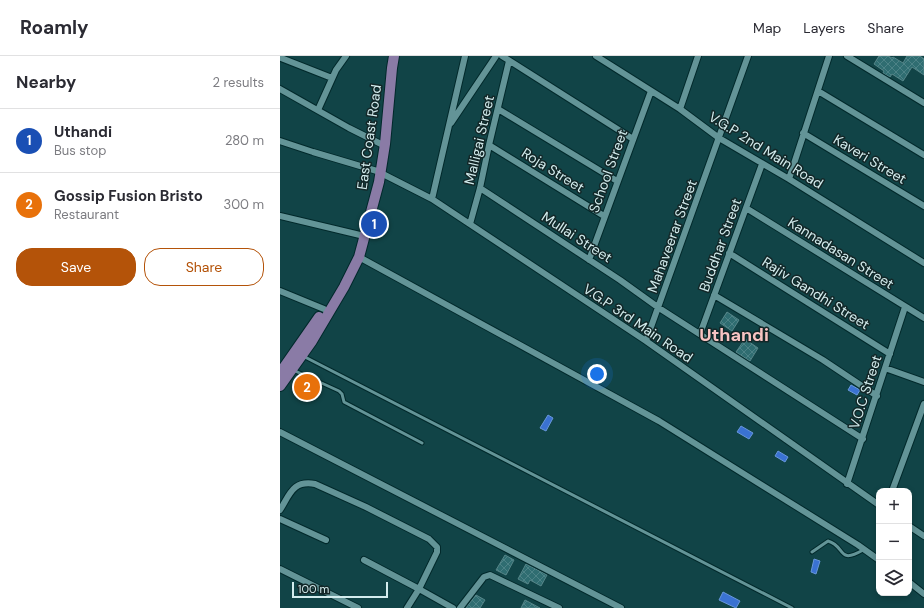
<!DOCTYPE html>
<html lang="en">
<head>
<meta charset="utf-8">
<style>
  :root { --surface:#fff; --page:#f7f7f7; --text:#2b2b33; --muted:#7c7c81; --line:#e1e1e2; --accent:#b45309 }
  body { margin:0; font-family:"DM Sans",sans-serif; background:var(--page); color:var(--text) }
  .controls { position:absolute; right:12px; bottom:12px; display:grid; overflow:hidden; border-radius:8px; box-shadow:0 2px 6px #0003 }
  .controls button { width:36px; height:36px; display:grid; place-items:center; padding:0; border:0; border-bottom:1px solid var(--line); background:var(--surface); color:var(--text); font:20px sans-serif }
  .scale { position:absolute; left:12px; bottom:10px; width:96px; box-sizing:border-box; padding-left:4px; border:2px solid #d3eced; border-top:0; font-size:11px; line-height:14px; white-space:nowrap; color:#d3eced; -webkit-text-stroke:3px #132728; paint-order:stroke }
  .you { position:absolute; left:317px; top:318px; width:14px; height:14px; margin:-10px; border:3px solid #fff; border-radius:50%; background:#1a73e8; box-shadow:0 0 0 6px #1a73e833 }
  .badge { display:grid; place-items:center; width:26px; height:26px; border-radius:50%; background:var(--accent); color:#fff; font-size:13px; font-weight:700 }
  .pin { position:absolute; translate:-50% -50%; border:2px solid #fff; box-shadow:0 1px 4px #0006 }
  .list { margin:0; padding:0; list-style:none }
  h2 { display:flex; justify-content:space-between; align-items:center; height:52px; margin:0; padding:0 16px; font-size:17px }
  h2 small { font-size:13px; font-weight:400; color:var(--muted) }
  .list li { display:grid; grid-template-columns:26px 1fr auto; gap:12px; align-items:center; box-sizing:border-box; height:64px; padding:0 16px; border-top:1px solid var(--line) }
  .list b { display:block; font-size:15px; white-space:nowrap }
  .list p { margin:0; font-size:13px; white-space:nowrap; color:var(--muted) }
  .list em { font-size:13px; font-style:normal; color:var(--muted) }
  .actions { display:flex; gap:8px; padding:12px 16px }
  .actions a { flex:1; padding:9px 0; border:1px solid var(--accent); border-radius:16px; text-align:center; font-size:14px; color:var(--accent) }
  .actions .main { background:var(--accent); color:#fff }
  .icon { flex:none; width:22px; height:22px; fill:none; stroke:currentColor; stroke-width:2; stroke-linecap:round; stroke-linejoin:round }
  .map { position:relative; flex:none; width:644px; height:552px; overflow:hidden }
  header { display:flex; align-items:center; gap:24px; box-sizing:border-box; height:56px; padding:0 20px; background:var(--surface); border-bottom:1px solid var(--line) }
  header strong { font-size:19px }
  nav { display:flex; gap:22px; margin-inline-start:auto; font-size:14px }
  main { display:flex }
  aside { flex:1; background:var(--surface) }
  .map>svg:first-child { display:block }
  .water { fill:#3a72d2; stroke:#6897da }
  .building { fill:url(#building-cross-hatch); stroke:#558588 }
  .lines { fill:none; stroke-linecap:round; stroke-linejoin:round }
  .lane-casing { stroke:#02292b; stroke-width:5 }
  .street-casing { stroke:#02292b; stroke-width:8 }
  .primary-casing { stroke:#02292b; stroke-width:12 }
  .lane { stroke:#639497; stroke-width:3 }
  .street { stroke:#639497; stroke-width:6 }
  .primary { stroke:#8a7ba6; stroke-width:10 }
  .labels { text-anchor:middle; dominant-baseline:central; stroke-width:3; stroke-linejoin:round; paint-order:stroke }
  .street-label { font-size:14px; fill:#d3eced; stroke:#132728 }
  .district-label { font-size:18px; font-weight:bold; fill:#f8c3c2; stroke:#132728 }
</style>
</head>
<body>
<header>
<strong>Roamly</strong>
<nav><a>Map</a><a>Layers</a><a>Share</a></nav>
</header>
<main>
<aside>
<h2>Nearby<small>2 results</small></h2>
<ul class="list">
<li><span class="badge" style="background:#1a4fb4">1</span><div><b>Uthandi</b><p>Bus stop</p></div><em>280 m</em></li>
<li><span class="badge" style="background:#e8710a">2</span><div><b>Gossip Fusion Bristo</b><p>Restaurant</p></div><em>300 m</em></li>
</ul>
<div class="actions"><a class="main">Save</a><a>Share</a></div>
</aside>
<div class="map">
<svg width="644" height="552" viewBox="0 0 644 552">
  <defs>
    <pattern id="building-cross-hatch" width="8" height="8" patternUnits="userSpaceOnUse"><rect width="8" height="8" fill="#2f6d71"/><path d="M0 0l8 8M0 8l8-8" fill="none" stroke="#4c8286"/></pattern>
  </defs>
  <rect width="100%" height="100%" fill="#114447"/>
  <path class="water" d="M571 329 580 334 577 339 568 334Z
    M268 359 273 362 266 375 260 372Z
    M461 370 473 377 469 383 457 376Z
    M498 395 508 401 505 406 495 400Z
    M534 503 540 505 536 518 531 516Z
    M443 536 460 545 456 552 439 544Z"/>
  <path class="building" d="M599 0H608L612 2 613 1 623 7 627 0H640L644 3V19L632 11 623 25 612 18 610 21 603 17 604 15 594 8Z
    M447 256 459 264 452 275 440 267Z
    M465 283 478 292 470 305 456 296Z
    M225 499 234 504 226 519 216 514Z
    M246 508 267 519 261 530 250 524 248 528 238 523Z
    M196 539 205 544 200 552H186Z
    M245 544 260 552H241Z"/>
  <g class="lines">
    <g class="lane-casing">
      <path id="lane" d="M23 300 512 552
        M13 314 59 335 62 338 64 346 142 387
        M532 496 548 485C566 490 557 509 583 494"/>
    </g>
    <g class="street-casing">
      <path id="street" d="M222 0 353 83
        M316 0 400 53 439 82 509 123 644 207
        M567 0 644 47
        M1 2 52 22
        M0 33 69 72 101 88
        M538 35 644 99
        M218 53 337 125
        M400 53 418 0
        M38 54 56 14 66 0
        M171 67 216 0
        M523 77 644 150
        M0 85 33 96 97 115 152 143 366 285 599 449
        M209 89 324 160
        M509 123 549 0
        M200 132 340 224 379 252 583 383
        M152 143 185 0
        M466 152 644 262
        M0 160 80 179
        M190 168 200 132 209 89 229 5
        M449 197 610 298
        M79 201 379 365 578 489 599 504
        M309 204 371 35
        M0 235 44 253
        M434 239 543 304 597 340
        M420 278 482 108
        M366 285 468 0
        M605 312 644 326
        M0 376 341 552
        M567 428 625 251
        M612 435 644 348
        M0 454C10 438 13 424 35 428L86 451 149 483 157 491V496L139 533 173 552
        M0 463 46 484
        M629 470 644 480
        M84 504 139 533 127 552
        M0 513 78 552
        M629 526 644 538
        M180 552 204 521 210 519 279 552"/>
    </g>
    <g class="primary-casing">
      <path id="primary" d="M0 317 39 261
        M0 330 32 285 64 231 79 201 99 126 105 88 112 12 114 0"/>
    </g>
    <use href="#lane" class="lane"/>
    <use href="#street" class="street"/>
    <use href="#primary" class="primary"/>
  </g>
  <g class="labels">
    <g class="street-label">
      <text transform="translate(89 81) rotate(-82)">East Coast Road</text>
      <text transform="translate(199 84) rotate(-77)">Malligai Street</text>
      <text transform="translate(486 94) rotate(32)">V.G.P 2nd Main Road</text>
      <text transform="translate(590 103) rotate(31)">Kaveri Street</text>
      <text transform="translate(273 114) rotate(32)">Roja Street</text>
      <text transform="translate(328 115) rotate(-70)">School Street</text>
      <text transform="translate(392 180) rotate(-70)">Mahaveerar Street</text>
      <text transform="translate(297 181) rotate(33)">Mullai Street</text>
      <text transform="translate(440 189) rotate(-70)">Buddhar Street</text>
      <text transform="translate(561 197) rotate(32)">Kannadasan Street</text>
      <text transform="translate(536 237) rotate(32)">Rajiv Gandhi Street</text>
      <text transform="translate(358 267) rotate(34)">V.G.P 3rd Main Road</text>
      <text transform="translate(585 336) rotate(-72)">V.O.C Street</text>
    </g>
    <g class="district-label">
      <text x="454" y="279">Uthandi</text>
    </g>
  </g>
</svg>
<div class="controls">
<button>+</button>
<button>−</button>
<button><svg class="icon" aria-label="layers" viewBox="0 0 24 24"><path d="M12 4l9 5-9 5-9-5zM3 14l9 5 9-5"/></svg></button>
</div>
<div class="scale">100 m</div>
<div class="you"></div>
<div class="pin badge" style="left:94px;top:168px;background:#1a4fb4">1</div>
<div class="pin badge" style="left:27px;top:331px;background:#e8710a">2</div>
</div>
</main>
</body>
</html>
